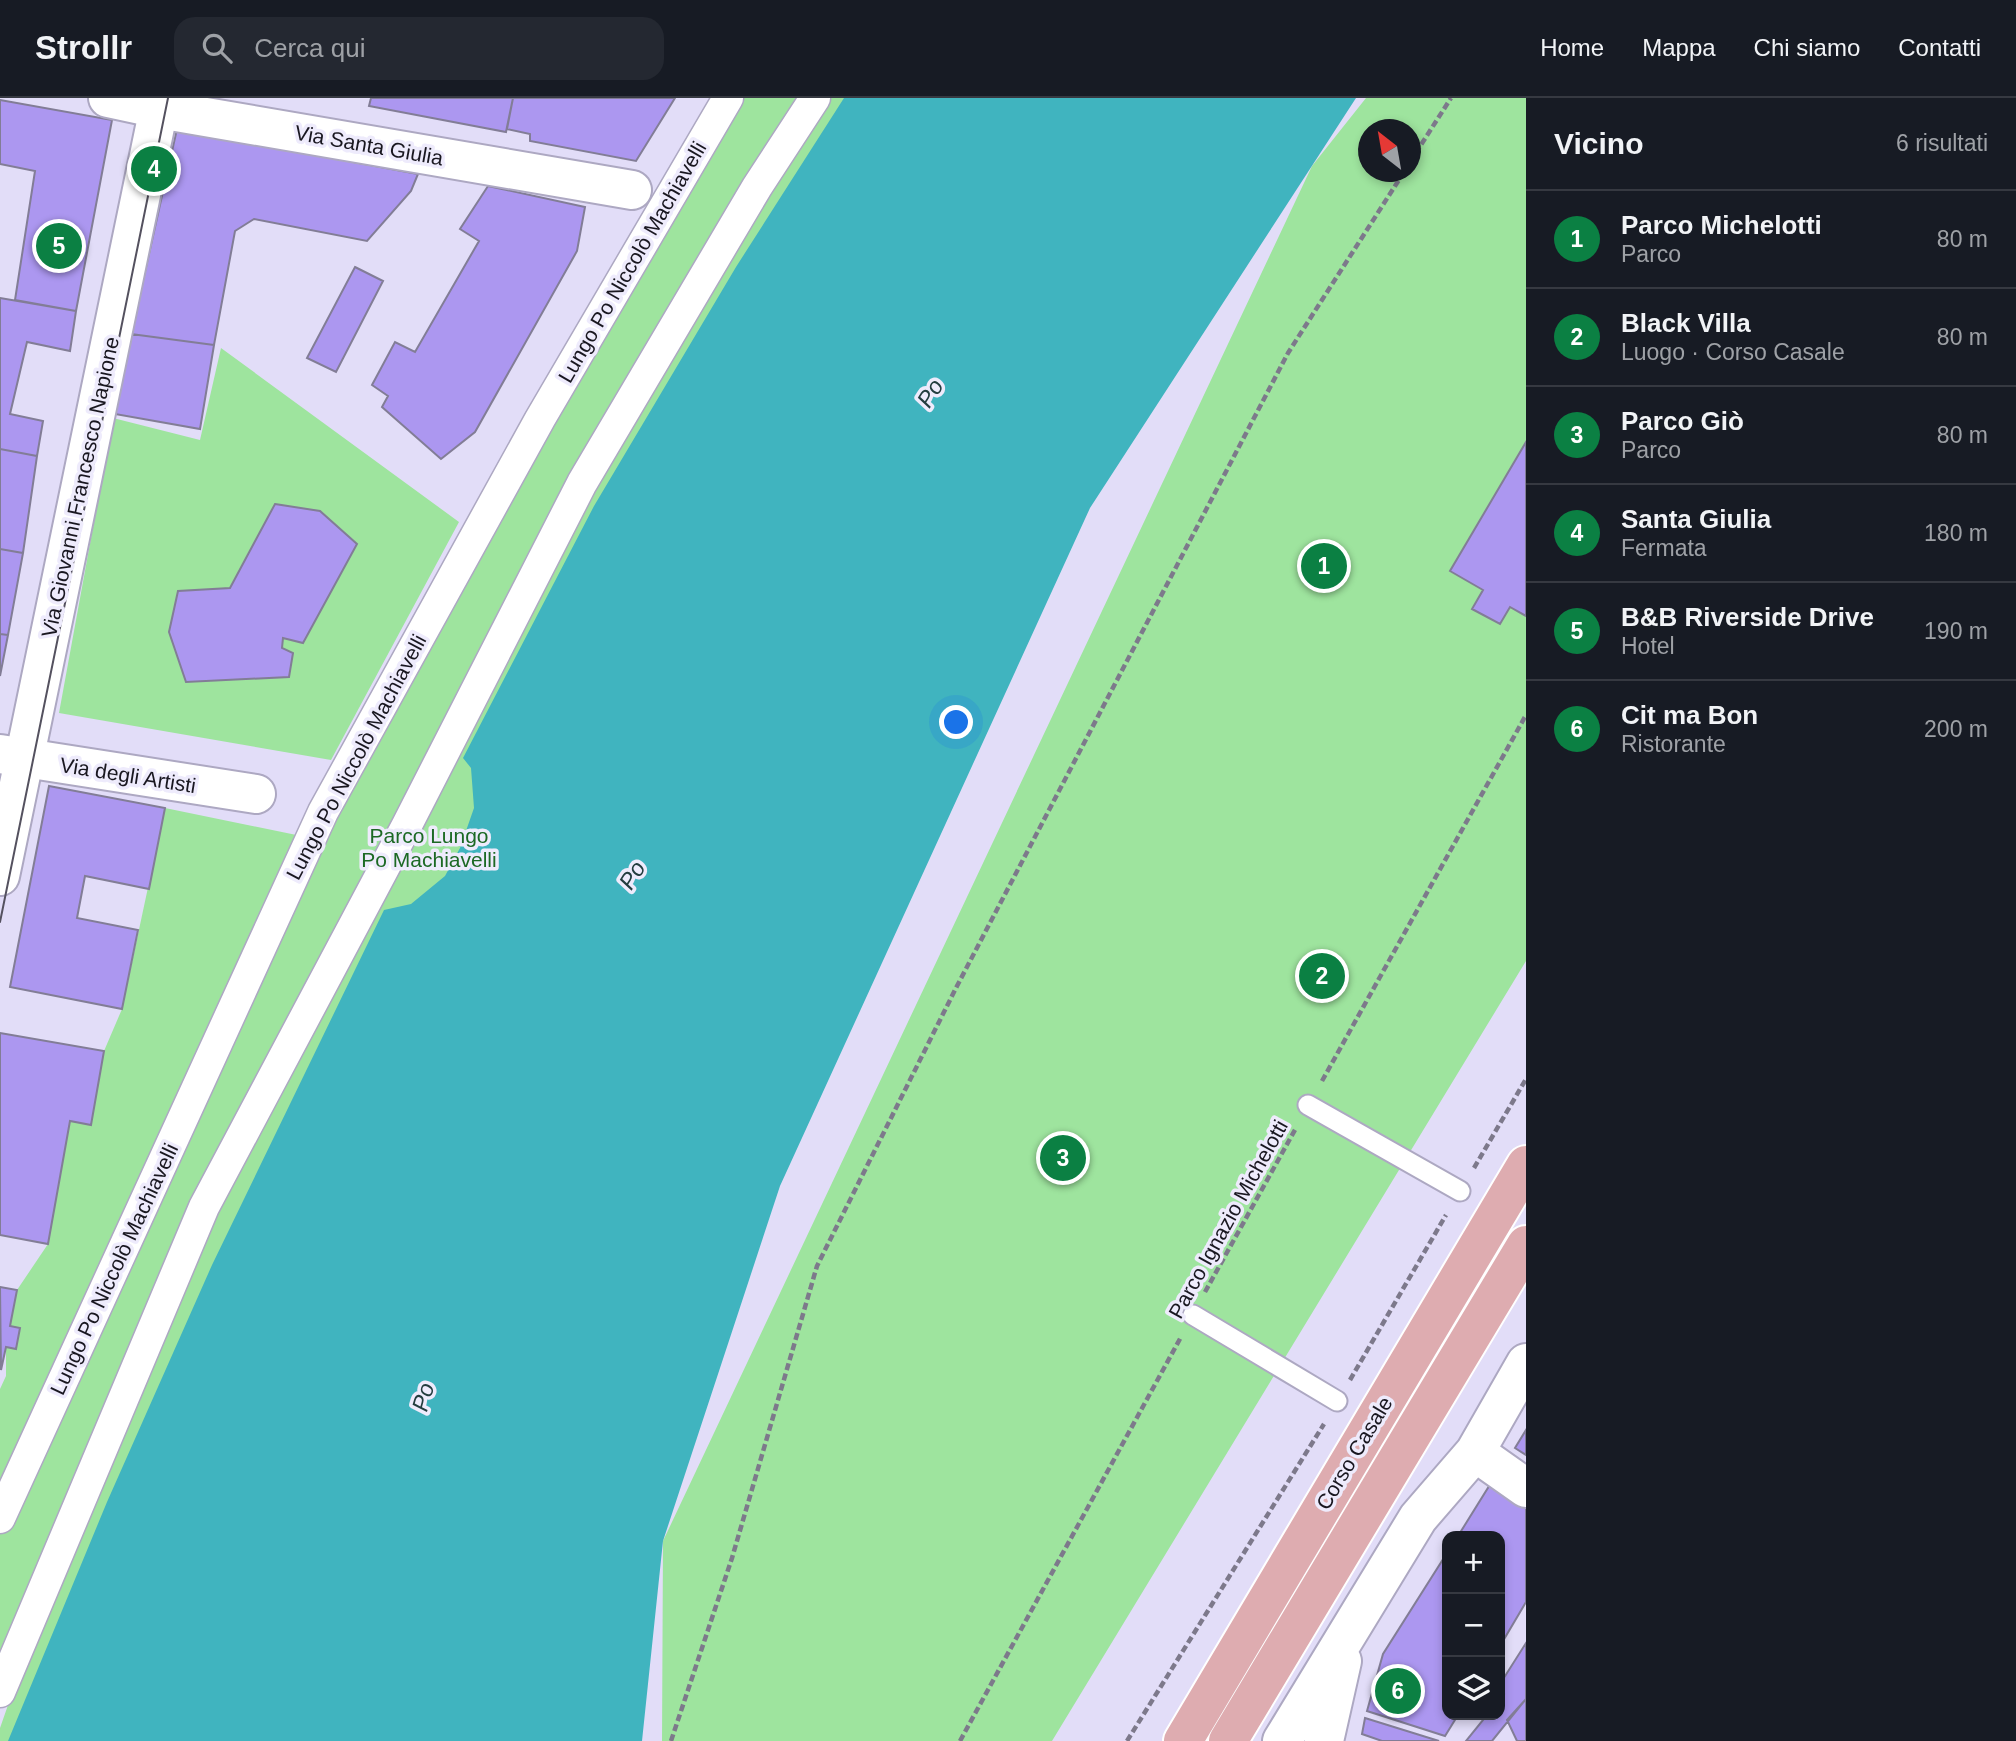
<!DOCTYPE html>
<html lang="it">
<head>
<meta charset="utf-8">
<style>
  :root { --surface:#171b24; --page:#242831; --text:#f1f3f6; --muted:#9ea1a6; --line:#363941; --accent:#0b8043 }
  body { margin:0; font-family:Helvetica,sans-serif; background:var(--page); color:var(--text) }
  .controls { position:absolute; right:21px; bottom:21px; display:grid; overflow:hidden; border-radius:14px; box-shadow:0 4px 10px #0003 }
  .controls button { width:63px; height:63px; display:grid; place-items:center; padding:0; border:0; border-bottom:2px solid var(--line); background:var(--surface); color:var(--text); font:35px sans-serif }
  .compass { position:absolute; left:1358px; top:21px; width:63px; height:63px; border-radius:50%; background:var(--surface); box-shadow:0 4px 10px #0003; rotate:329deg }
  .you { position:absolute; left:957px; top:625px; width:24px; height:24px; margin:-18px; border:5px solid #fff; border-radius:50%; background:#1a73e8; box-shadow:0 0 0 10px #1a73e833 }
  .badge { display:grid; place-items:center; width:46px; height:46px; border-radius:50%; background:var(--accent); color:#fff; font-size:23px; font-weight:700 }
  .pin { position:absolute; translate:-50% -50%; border:4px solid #fff; box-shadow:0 2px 7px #0006 }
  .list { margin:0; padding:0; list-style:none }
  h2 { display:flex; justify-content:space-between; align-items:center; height:91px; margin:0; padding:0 28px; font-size:30px }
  h2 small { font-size:23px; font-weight:400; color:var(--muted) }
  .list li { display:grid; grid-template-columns:46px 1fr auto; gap:21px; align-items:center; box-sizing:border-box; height:98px; padding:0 28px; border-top:2px solid var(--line) }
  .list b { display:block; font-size:26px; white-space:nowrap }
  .list p { margin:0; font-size:23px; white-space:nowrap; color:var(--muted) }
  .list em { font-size:23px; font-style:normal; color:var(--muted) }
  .icon { flex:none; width:38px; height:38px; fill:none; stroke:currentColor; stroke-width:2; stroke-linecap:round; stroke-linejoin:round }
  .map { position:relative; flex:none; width:1526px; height:1643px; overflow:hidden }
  header { display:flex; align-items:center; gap:42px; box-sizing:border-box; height:98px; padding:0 35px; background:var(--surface); border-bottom:2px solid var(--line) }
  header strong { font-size:33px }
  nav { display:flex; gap:38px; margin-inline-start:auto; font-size:24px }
  .search { width:490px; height:63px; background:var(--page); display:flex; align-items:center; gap:18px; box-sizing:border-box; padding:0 24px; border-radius:21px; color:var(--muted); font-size:26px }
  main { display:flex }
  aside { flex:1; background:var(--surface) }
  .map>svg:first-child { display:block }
  .green { fill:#9ee49e; fill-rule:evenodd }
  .water { fill:#40b4bf }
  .building { fill:#ac97f0; stroke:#827d96; stroke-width:2 }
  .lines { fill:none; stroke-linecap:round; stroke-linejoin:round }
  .service-casing { stroke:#ada8c2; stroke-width:23 }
  .pedestrian-casing { stroke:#ada8c2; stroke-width:33 }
  .minor-casing { stroke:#ada8c2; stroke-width:42 }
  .tertiary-casing { stroke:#ada8c2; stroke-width:42 }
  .primary-casing { stroke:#fff; stroke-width:42 }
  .path { stroke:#7d798b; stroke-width:4.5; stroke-dasharray:7 3.5; stroke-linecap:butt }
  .service { stroke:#fff; stroke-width:19 }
  .pedestrian { stroke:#fff; stroke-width:30 }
  .minor { stroke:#fff; stroke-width:38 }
  .tertiary { stroke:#fff; stroke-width:38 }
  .primary { stroke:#deacb0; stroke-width:38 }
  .tram { stroke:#54515f; stroke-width:2 }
  .labels { text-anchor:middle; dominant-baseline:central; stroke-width:7; stroke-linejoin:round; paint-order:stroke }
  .street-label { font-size:21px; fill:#191720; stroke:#eeebfc }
  .park-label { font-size:21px; fill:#1c6924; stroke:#eeebfc }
  .water-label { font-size:23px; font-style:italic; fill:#233d3f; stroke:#eeebfc }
</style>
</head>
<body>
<header>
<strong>Strollr</strong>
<div class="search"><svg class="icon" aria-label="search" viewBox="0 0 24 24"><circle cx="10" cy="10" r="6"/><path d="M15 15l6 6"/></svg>Cerca qui</div>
<nav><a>Home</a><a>Mappa</a><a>Chi siamo</a><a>Contatti</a></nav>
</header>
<main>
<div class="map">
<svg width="1526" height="1643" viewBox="0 0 1526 1643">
  <rect width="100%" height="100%" fill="#e2ddf8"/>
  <path class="green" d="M728 0H894L46 1643H0V1630L71 1427 0 1594V1291L6 1278V1249L16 1250 20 1230 10 1228 17 1192 48 1146 70 1023 91 1026 104 953 122 911 165 710 311 740Z
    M1366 0H1526V863L1052 1643H662L663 1443 1312 68ZM1368 32H1410V74H1368Z
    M221 250 459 424 331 662 59 615 113 320 200 342Z"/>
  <path class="water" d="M844 0H1356L1090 410 780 1088 663 1443 642 1643H8L107 1404 212 1167 384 812 411 806 445 778 460 750 474 710 471 670 463 660 594 408 736 169Z"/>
  <path class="building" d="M371 0H513L506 34 369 8Z
    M513 0H675L636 63 530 43V36L507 31Z
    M0 2 112 22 76 213 15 202 35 73 0 66Z
    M177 31 418 76 411 93 367 143 254 121 235 133 214 247 131 236Z
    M488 88 585 109 577 153 475 334 441 361 382 309 388 298 372 287 395 244 415 254 479 143 460 131Z
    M355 169 383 183 336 274 307 260Z
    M0 200 76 213 70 253 27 244 10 316 43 323 37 358 0 351Z
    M131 236 214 247 200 331 115 316Z
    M1526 344V518L1510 509 1500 526 1472 511 1483 492 1450 473Z
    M0 351 37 358 23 455 0 451Z
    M275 406 320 413 357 446 303 545 283 540 282 550 293 555 289 579 186 584 169 534 178 493 230 490Z
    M0 451 23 455 8 537 0 536Z
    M0 536 8 537 0 578Z
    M49 688 165 710 149 791 85 778 77 820 138 832 122 911 10 889Z
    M0 935 104 953 91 1027 70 1023 48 1146 0 1137Z
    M0 1189 17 1192 10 1228 20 1230 16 1251 6 1249 1 1272Z
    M1526 1332V1357L1515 1350Z
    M1491 1385 1526 1409V1504L1500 1548V1438H1458Z
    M1447 1455V1617H1458L1445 1638 1367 1613 1383 1556Z
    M1526 1545V1601L1492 1643H1466L1487 1617H1500V1601L1504 1596 1500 1591V1586Z
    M1526 1601V1643H1517L1507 1622Z
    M1365 1620 1439 1643H1382L1362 1636Z"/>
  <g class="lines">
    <g class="service-casing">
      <path id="service" d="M1308 1007 1460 1093
        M1193 1217 1337 1303"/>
    </g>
    <g class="pedestrian-casing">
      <path id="pedestrian" d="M0 1420 323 714 540 321 728 0
        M0 1594 204 1109 407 727 582 385 757 89 815 0"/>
    </g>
    <g class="minor-casing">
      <path id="minor" d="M108 0 159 11 632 92
        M0 656 256 696
        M1475 1354 1526 1390
        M1282 1643 1418 1420 1475 1354 1526 1265
        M1324 1643 1342 1563"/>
    </g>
    <g class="tertiary-casing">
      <path id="tertiary" d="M0 778 161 0"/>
    </g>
    <g class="primary-casing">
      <path id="primary" d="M1183 1643 1526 1067
        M1228 1643 1526 1147"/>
    </g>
    <path class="path" d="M1410 64 1451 0
      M1322 983 1526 617
      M1474 1070 1526 981
      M1205 1194 1296 1030
      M1350 1282 1446 1117
      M671 1643 732 1460 817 1168 957 888 1288 255 1404 74
      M960 1643 1181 1239
      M1127 1643 1324 1326"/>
    <use href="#service" class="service"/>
    <use href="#pedestrian" class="pedestrian"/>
    <use href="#minor" class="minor"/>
    <use href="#tertiary" class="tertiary"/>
    <use href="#primary" class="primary"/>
    <path class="tram" d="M0 824 168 0"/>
  </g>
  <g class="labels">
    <g class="street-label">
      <text transform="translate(369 47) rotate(10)">Via Santa Giulia</text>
      <text transform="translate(632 164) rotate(-60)">Lungo Po Niccolò Machiavelli</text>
      <text transform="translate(80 389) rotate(-78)">Via Giovanni Francesco Napione</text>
      <text transform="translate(356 659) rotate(-62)">Lungo Po Niccolò Machiavelli</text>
      <text transform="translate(128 677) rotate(9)">Via degli Artisti</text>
      <text transform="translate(1228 1121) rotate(-61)">Parco Ignazio Michelotti</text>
      <text transform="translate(114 1171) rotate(-65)">Lungo Po Niccolò Machiavelli</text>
      <text transform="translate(1354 1355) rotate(-59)">Corso Casale</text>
    </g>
    <g class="park-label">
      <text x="429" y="737">Parco Lungo<tspan x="429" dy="24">Po Machiavelli</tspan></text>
    </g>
    <g class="water-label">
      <text transform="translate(930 295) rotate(-58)">Po</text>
      <text transform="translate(632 777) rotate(-58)">Po</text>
      <text transform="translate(423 1299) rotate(-74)">Po</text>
    </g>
  </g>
</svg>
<div class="controls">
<button>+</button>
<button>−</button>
<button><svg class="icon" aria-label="layers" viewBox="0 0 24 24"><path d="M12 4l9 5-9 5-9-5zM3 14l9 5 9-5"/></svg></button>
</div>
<svg class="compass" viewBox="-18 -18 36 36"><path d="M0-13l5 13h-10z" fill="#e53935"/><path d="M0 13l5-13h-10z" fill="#9ea1a6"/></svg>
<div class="you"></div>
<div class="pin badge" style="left:1324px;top:468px">1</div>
<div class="pin badge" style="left:1322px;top:878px">2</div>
<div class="pin badge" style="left:1063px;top:1060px">3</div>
<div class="pin badge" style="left:154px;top:71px">4</div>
<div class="pin badge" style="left:59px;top:148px">5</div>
<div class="pin badge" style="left:1398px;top:1593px">6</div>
</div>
<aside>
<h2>Vicino<small>6 risultati</small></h2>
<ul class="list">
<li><span class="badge">1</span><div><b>Parco Michelotti</b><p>Parco</p></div><em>80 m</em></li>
<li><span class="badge">2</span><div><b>Black Villa</b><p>Luogo · Corso Casale</p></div><em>80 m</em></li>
<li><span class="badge">3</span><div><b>Parco Giò</b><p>Parco</p></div><em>80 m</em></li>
<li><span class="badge">4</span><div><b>Santa Giulia</b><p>Fermata</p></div><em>180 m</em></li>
<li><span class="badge">5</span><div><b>B&amp;B Riverside Drive</b><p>Hotel</p></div><em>190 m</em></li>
<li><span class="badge">6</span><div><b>Cit ma Bon</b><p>Ristorante</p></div><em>200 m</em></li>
</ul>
</aside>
</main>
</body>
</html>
